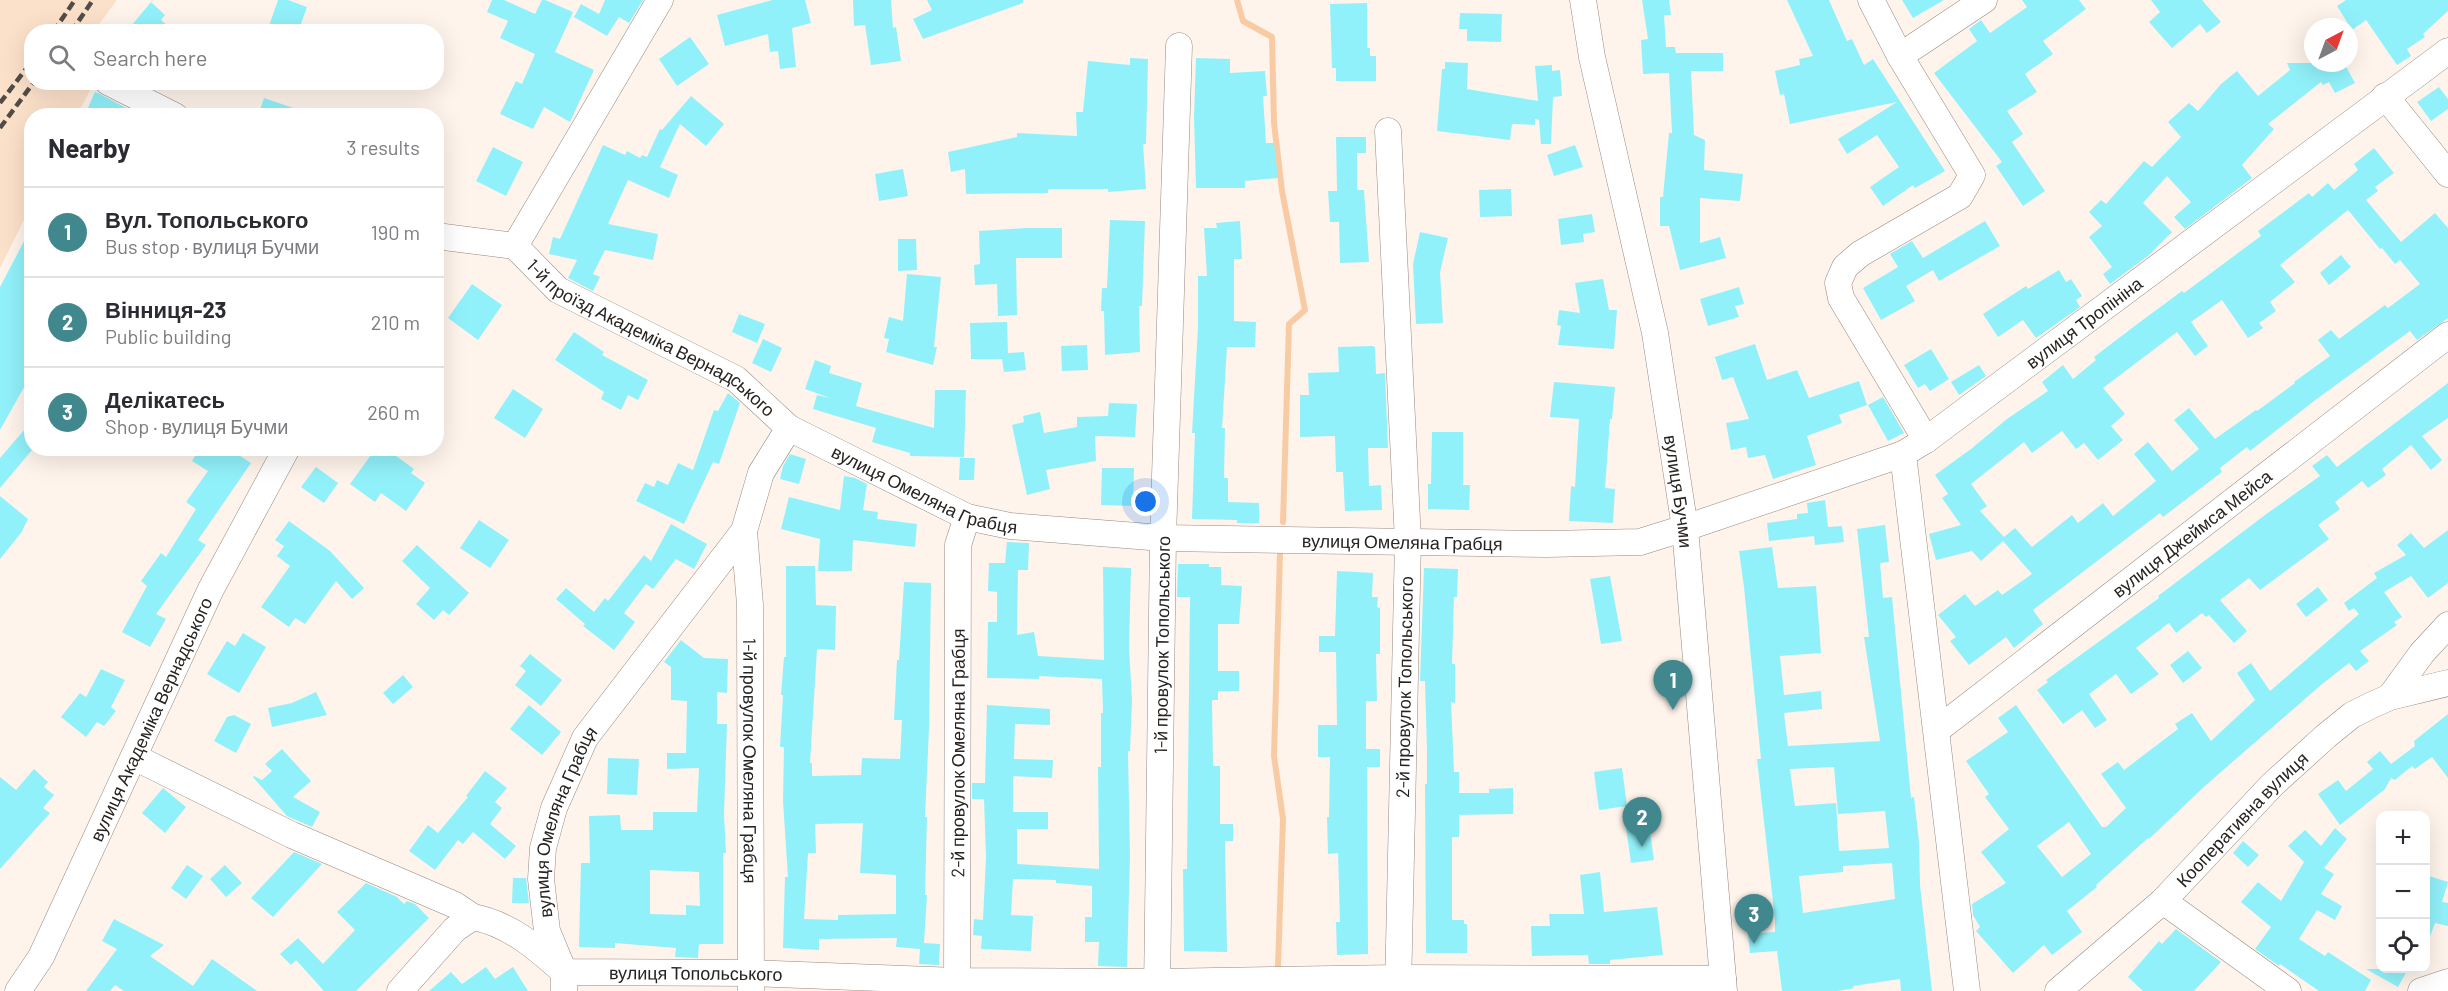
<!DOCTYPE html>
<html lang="en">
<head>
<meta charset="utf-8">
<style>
  :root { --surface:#fff; --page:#f2f2f3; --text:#2b2b33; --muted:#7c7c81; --line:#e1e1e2; --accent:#40878e }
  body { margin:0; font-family:Barlow,sans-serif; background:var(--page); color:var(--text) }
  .controls { position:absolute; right:18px; bottom:18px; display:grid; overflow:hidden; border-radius:12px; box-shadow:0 6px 24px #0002 }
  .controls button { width:54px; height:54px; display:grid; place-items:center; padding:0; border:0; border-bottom:2px solid var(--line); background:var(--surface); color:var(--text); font:30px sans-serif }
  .compass { position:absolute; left:2304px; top:18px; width:54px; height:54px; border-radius:50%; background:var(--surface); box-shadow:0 6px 24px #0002; rotate:41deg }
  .you { position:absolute; left:1146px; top:502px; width:21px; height:21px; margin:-15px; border:4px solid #fff; border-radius:50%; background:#1a73e8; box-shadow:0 0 0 9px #1a73e833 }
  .badge { display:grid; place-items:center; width:39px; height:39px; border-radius:50%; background:var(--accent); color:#fff; font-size:20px; font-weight:700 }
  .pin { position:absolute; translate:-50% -50px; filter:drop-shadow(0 2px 3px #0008) }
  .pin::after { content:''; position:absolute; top:32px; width:21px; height:18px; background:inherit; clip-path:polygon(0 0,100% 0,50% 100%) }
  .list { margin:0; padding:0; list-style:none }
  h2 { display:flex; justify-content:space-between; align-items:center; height:78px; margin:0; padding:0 24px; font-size:26px }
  h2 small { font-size:20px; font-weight:400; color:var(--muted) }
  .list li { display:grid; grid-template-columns:39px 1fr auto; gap:18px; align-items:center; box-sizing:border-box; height:90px; padding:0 24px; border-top:2px solid var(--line) }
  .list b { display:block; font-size:22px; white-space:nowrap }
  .list p { margin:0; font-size:20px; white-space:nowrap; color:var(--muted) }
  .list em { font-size:20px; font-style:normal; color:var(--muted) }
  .icon { flex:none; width:33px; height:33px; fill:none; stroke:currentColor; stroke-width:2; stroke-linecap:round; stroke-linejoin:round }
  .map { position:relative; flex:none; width:2448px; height:991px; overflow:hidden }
  .search { position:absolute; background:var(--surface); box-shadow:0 6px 24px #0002; left:24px; top:24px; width:420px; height:66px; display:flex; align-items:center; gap:15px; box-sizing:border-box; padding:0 21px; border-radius:24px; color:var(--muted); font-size:22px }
  .panel { position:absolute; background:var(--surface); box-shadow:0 6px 24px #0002; left:24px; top:108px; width:420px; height:348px; border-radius:24px }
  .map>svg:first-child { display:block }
  .green { fill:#fce1ca }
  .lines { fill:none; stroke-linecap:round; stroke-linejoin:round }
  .stream { stroke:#f9cba4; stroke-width:6 }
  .building { fill:#91f1fa; fill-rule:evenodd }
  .minor-casing { stroke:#948a82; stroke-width:27 }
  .minor { stroke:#fff; stroke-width:26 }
  .rail { stroke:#514c47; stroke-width:4.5; stroke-dasharray:9 4.5; stroke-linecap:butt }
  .labels { text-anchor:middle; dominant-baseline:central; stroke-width:4.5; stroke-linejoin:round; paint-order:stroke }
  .street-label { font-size:18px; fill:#272320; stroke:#fff }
</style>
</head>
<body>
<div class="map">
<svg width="2448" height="991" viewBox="0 0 2448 991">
  <rect width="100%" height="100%" fill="#fef4eb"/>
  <path class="green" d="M0 0H117L94 31 32 32V82L94 83 77 115 32 116 31 206 0 268Z"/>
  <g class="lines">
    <path class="stream" d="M1237 0 1243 21 1272 37 1274 123 1282 191 1305 310 1289 324 1283 522
      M1278 966 1283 819 1274 756 1280 554"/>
  </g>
  <path class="building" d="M278 0H288L307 7 298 32H283L269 26Z
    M492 0H504L535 14 542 0H545L573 12 555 52 594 70 570 122 544 107 533 129 500 114 516 81 522 84 535 54 500 38 508 21 487 12Z
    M605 0H643L629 23 619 17 607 36 574 17 581 4 599 14Z
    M772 0H805L811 23 792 28 796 67 780 69 778 51 770 52 768 34 725 46 717 15Z
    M853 0H891L893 28 896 27 901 61 871 65 865 25 854 26Z
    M927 0H1023V3L923 39 913 19 932 10Z
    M1642 0H1669L1671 15H1664L1666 47H1675L1676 53H1723V71H1691L1694 135 1705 140 1704 170 1743 174 1740 201 1700 198V243L1720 237 1726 258 1680 270 1669 226H1660V197H1663L1669 133H1672L1669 73 1643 74 1641 40 1648 39Z
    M1787 0H1829L1847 41 1852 39 1864 65 1873 59 1945 171 1915 188 1913 185 1883 206 1870 187 1899 167 1877 135 1847 154 1838 139 1897 102 1790 124 1784 94 1780 95 1775 71 1800 65 1799 59 1813 56Z
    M1902 0H1944L1913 18Z
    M2022 0H2079L2086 9 2043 41 2053 54 2025 74 2037 92 2007 111 2023 134 2012 142 2045 191 2023 206 1996 166 2002 162 1934 73 1977 41 1969 29 1981 20 1990 33 2027 7Z
    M2151 0H2202L2221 22 2207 33 2200 24 2172 48 2149 22 2160 12Z
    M2346 0H2448V11L2423 34 2425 37 2407 49 2411 56 2397 65 2366 20 2352 30 2337 6Z
    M151 2 165 15 161 20 175 32H126Z
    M1367 3V48H1370V56H1376V81H1336V68H1332L1330 4Z
    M1460 13 1502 14 1501 42 1467 41V29H1459Z
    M690 37 709 64 677 86 659 59Z
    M1130 58 1148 59 1146 144H1143L1146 189 1108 192V189H1048V193L966 194 965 169 951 172 948 152 1017 137V133L1077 136 1076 112H1083L1088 61 1130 65Z
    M1196 58 1230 59V73L1265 71 1267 96H1263L1266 143H1274L1278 178 1245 181V188H1196L1194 117Z
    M1445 62 1468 63 1467 89 1538 101 1535 66 1552 65V71L1560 70 1562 96 1553 97 1551 144H1541L1539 120 1535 119V125L1512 124 1510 140 1437 131 1442 69H1445Z
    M2287 63H2315L2318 69 2329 63H2344L2355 83 2335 93 2329 82 2323 85 2321 82 2268 124 2274 129 2242 165 2252 178 2185 229 2174 217 2191 202 2167 176 2143 203 2172 232 2149 255 2110 284 2103 274 2112 267 2089 237 2102 226 2089 212 2101 200 2106 204 2144 161 2152 167 2181 137 2168 122 2189 103 2198 111 2221 84 2237 71 2258 96 2290 70Z
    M2439 87 2448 99V109L2431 121 2417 102Z
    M95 92 100 94 141 116H87L89 111 87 110Z
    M691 96 724 124 706 146 680 124 660 167 678 175 669 198 628 180 608 224 658 234 653 260 605 250 593 274 600 277 593 291 568 278 577 260 549 254 553 237 560 239 603 145 625 155 627 151 640 158 642 155 647 157 660 129 662 130Z
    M264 98 308 113 307 116H258Z
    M1336 137H1366V153H1357V190H1364L1369 262 1340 263 1339 222H1330L1328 191H1337Z
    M1575 145 1583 167 1554 176 1547 155Z
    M493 147 523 162 506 196 476 181Z
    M2374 148 2394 173 2375 187 2378 191 2366 200 2401 242 2435 213 2448 228V318L2417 340 2410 331 2314 401 2250 451 2247 447 2220 468 2222 472 2163 517 2160 513 2033 610 2043 624 2014 648 2006 637 1969 665 1950 641 1956 637 1938 615 1965 594 1975 606 1998 590 2002 595 2032 574 2003 541 1981 561 1972 551 1936 560 1929 534 1961 525 1942 498 1948 494 1935 475 1971 449 2007 419 2048 391 2042 382 2063 365 2073 379 2096 360 2094 357 2136 325 2182 291 2184 293 2261 236 2258 231 2309 193 2312 197 2328 183 2334 190 2358 170 2354 164ZM2348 210 2380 249 2382 248 2395 264 2400 260 2420 284 2388 308 2385 305 2339 339 2331 330 2318 340 2330 356 2294 382 2295 383 2257 411 2256 410 2215 439 2189 408 2174 420 2199 449 2172 471 2148 442 2134 454 2156 481 2113 516 2103 503 2078 523 2072 515 2032 547 2015 528 2004 537 1980 511 1987 506 1971 484 2024 442 2032 453 2062 431 2076 449 2084 443 2098 460 2123 440 2111 426 2125 414 2103 388 2177 332 2195 356 2208 346 2191 322 2222 300 2248 338 2263 328 2259 323 2276 311 2270 302 2295 282 2280 265Z
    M903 169 908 196 879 201 875 174Z
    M1511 189 1512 216 1480 217 1479 190Z
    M1592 214 1595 232 1583 234 1584 242 1561 245 1558 219Z
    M1110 220 1145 221 1142 306H1139L1140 352 1105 355 1104 311H1101L1102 288H1107Z
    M1240 221 1242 259H1234V321L1256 322 1255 347H1227L1222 428H1225L1224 478H1228V502L1259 503V523H1237V520L1192 519 1195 433H1192L1198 327V276H1207L1204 228H1217L1216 223Z
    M1985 221 2000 246 1939 281 1933 270 1906 286 1915 301 1881 320 1863 288 1898 267 1890 254 1912 241 1923 258Z
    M32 226V373L0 430V287Z
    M1026 228H1062V258H1016L1017 315 998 316 997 284 975 285 974 265 980 264 979 231Z
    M1420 232 1448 238 1440 272 1443 323 1416 324 1413 264Z
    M898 239H916L917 270 898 271Z
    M2341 255 2351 267 2329 285 2320 273Z
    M2059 270 2066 282 2071 279 2082 296 2076 300 2080 307 2036 338 2023 320 1998 337 1983 314 2026 286 2028 289Z
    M907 274 941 277 934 347H937L933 365 886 352 889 339 884 338 889 317 903 321Z
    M1603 279 1609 310H1617L1614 349 1558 345 1561 326 1557 325 1559 310 1580 313 1575 283Z
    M472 284 502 305 478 340 448 318Z
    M1739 287 1744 304 1735 306 1739 317 1708 326 1700 299Z
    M739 314 765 324 757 343 732 332Z
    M1007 322 1008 353 1024 352 1026 370 1004 372 1002 359H971L970 323Z
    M574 332 604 352 602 355 648 380 638 400 628 395 621 410 601 399 604 392 555 360Z
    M763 339 782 348 771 372 752 363Z
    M1755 344 1767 380 1797 370 1809 398 1859 381 1867 405 1839 415 1842 423 1807 436 1816 465 1773 479 1765 455 1748 458 1746 447 1731 450 1726 423 1749 419 1733 377 1722 380 1715 357Z
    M1087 345 1088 370 1062 371 1061 346Z
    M1372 346 1375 347 1376 374 1385 373 1388 448H1368L1369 486 1381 485 1382 510 1345 511 1343 472H1336L1335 436 1300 437V395H1309L1308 373 1339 372 1338 347Z
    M1931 349 1949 379 1930 391 1925 384 1918 388 1904 365Z
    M815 360 831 366 829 373 862 383 856 406 934 428 935 390H966L964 457 910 456V453L872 442 876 428 813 409 817 395 830 398 805 389Z
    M1979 365 1986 376 1959 395 1951 382Z
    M1554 382 1615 387 1612 419H1610L1605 488 1615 489 1613 523 1569 521 1571 486 1575 487 1579 419 1550 417Z
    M2448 383V418L2422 436 2442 460 2431 470 2411 445 2382 469 2386 475 2368 488 2362 481 2335 502 2340 509 2318 525 2329 539 2260 590 2249 578 2220 600 2247 631 2234 643 2209 615 2206 617 2202 613 2176 633 2169 623 2136 648 2159 674 2131 694 2116 674 2089 694 2107 720 2095 728 2082 710 2063 724 2037 690 2048 682 2046 680 2159 598 2158 596 2265 515 2320 476 2312 466 2327 455 2337 467Z
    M513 389 543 409 525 438 494 418Z
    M728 393 740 403 719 464 713 462 684 524 636 501 645 483 654 487 657 480 668 485 678 463 693 470 714 410 718 411Z
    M1883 397 1904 433 1888 441 1868 405Z
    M1109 403 1137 404 1135 437 1095 436 1096 461 1046 470 1050 489 1027 495 1012 425 1024 422 1023 416 1040 412 1044 433 1077 427V417L1108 416Z
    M32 421V450L0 488V458Z
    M1432 432H1463V485H1470L1469 510 1428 509V484H1431Z
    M200 448H228L251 463 198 540 206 545 156 614 166 619 150 647 122 632 147 586 141 581 161 553 166 557 196 509 186 502 208 471 192 461Z
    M376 448H385L414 469 411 473 425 483 406 511 381 493 375 502 350 484Z
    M790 454 806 459 799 484 780 479 783 466Z
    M960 458H975L974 480H959Z
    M316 467 338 483 324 503 301 487Z
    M1102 468H1134L1133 506 1101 505Z
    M844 476 855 478 867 484 863 510 878 512 877 519 917 524 915 547 853 540 852 571H818L820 539 781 529 789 497 840 510Z
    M0 496 28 519 21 533 0 559Z
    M1825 500 1828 527 1842 526 1844 542 1815 545 1814 536 1769 541 1767 523 1797 519V514L1808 513 1807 503Z
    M479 520 509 540 490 568 460 548Z
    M289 521 330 551 364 588 352 599 336 581 305 624 295 618 289 627 261 607 290 566 277 556 284 546 275 540Z
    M671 524 707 544 694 569 676 559 653 589 646 584 624 613 635 622 614 650 583 626 585 624 556 599 566 588 594 612 605 598 608 601 644 555 651 561Z
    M1885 525 1889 562 1880 563 1883 598 1892 597 1911 798 1914 797 1919 842 1920 885 1932 991H1901L1900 979 1853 986 1854 988 1838 991H1782L1777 951 1750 953 1748 934 1775 932V920L1757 759H1761L1744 587 1739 551 1772 547 1778 588 1816 586 1821 653 1780 656 1784 695 1821 691 1822 709 1784 713 1788 746 1880 741 1864 637H1869L1857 529ZM1834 767 1838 814 1885 811 1889 848 1839 851 1836 803 1795 806 1790 769ZM1892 863 1895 899 1803 913 1799 876 1843 872V866Z
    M2448 530V583L2428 598 2411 576 2384 592 2402 617 2394 622 2397 625 2360 651 2369 661 2356 671 2349 663 2321 685 2206 785 2149 839 2148 838 2096 885 2097 887 2067 911 2082 932 2052 955 2044 945 2013 973 1976 931 1980 927 1973 915 1972 904 2006 883 1981 852 2009 829 1985 797 1989 794 1966 761 2008 732 1998 718 2016 705 2102 827H2106L2126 808 2101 774 2118 762 2124 770 2178 729 2175 724 2192 713 2211 741 2255 700 2237 673 2251 663 2270 691 2359 614 2354 608 2349 611 2344 603 2377 578 2374 573 2406 555 2397 545 2411 533 2424 548ZM2069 822 2091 854 2062 877 2037 846Z
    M1007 542 1029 543 1028 570H1018L1017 635 1034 632 1038 656 1104 660 1103 567 1131 568 1129 648 1132 700 1130 751H1128L1130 855 1127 967 1098 966 1099 942H1085V917H1092V886L1056 883V880L1013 879 1011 915 1033 916 1031 951 981 949 982 936 973 935 974 919 983 920 986 857 984 799H972V783H985L987 705 1050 709V725L1015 724 1014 759 1053 760 1052 778 1013 776V812H1048V829H1017V864L1099 869 1098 767H1101V713H1103L1102 679 1039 676V679L987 678 988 622H997V592L988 591 989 563H1005Z
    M417 545 469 593 449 615 443 610 434 620 416 604 430 588 402 561Z
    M1178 564H1209V567H1221V585L1242 586 1239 624H1218V671H1239V691H1218V700H1212L1213 766H1220V824H1233V841H1225L1227 952 1184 951 1183 869H1187L1190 597H1177Z
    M786 566H815L816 605 836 606 835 650 817 649 810 763H812V776L861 775 862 758 900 759 902 720H894L897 660H899L904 582 931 583 929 728 925 817H927L925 895H927L924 943 940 944 939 965 919 964 920 949 896 947 897 938 819 939V950L783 948 785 877H788L783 801 784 747H780L783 695H781L784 657H786ZM863 823 860 873 896 875V914L838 915V920L804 919 808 853H816L815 824Z
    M1424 568 1458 569 1457 597H1454L1452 664H1455V703L1451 702 1454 772H1459V793H1489V789L1513 788V814L1459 815V837H1452V920H1464V924H1467V953H1426L1425 784H1427V752L1425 681H1420Z
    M1337 571 1373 573 1372 597H1378L1377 607 1380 608V654H1376L1377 701H1366V749H1380V767H1367L1368 954 1337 955 1336 922H1340L1338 853 1328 854 1327 817H1329L1330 757H1318V725H1337L1336 652H1319V636H1335Z
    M1610 576 1622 641 1601 644 1590 579Z
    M2318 587 2328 600 2306 617 2296 604Z
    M243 633 266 647 239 693 207 674 227 641 235 646Z
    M681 640 704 658 728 659 727 693 717 692V724H727L724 814 726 853H723V944H699L698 958 675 957 676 948 615 943V948L579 947 581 863H590L589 816 620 815 621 830H653V812H697L699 768 667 769V753H686L687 701 671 700V667L664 662ZM650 870 699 872 700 906 686 905V915L650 914Z
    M2188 651 2202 668 2183 683 2170 665Z
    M530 654 562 680 541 706 515 685 526 671 520 666Z
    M101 669 125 680 111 707 116 711 104 726 97 722 86 737 61 717 80 693 86 697Z
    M403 675 413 687 393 704 383 693Z
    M316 692 327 715 272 727 268 708 292 703Z
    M529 705 561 732 542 755 510 729Z
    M2448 714V778L2432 757 2415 769 2412 766 2395 780 2391 778 2385 789 2340 825 2318 794 2338 780 2346 791 2373 769 2367 762 2380 751 2391 764 2415 746 2414 741Z
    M234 715 251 724 236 753 214 741 227 717Z
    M282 749 311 781 293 797 320 812 312 827 287 816 253 777 254 776 262 780 272 771 265 764Z
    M608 758 639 759 637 795 607 794Z
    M1622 768 1627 806 1599 810 1594 772Z
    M34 769 48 782 44 787 54 795 43 808 50 813 0 869V777L16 790Z
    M485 771 507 788 495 802 502 808 490 824 516 846 505 859 473 832 463 844 458 840 435 870 409 851 428 825 438 833 468 797 466 796Z
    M163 788 186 807 165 833 142 813Z
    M1649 825 1654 860 1631 863 1626 828Z
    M2335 828 2347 839 2324 868 2334 874 2321 894 2342 906 2335 920 2317 910 2299 939 2325 956 2328 952 2371 980 2365 991H2319L2280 964 2279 966 2255 949 2271 927 2241 902 2258 882 2281 901 2304 862 2288 846 2305 830 2321 846Z
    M2243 841 2259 855 2248 867 2233 853Z
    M294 852 322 864 273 917 251 898Z
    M187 865 203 876 186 899 171 888Z
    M225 865 242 883 226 897 210 879Z
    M1600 872 1604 912 1657 907 1663 955 1610 960V964H1589L1588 955 1532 956 1531 926H1550L1549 914H1584L1580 875Z
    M2426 875 2448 882 2442 902 2448 903V926L2435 923 2428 942 2426 941Z
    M513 878H526L529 903H512Z
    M366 883 397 897 404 904 407 901 415 904 429 918 356 991H324L296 960 291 965 280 954 298 938 323 964 355 930 337 912Z
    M114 919 164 945 150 956 193 986 212 959 257 991H124L115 985 110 991H86L117 949 102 941Z
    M2176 929 2221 962 2194 991H2143L2128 977 2159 941 2162 944Z
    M486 967 495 979 513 967 528 991H429L451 972 462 984Z
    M2366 969H2408L2398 987Z"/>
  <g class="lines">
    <g class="minor-casing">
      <g id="minor">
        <path id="s1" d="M1583 0 1592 57 1655 333 1685 528 1724 991"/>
        <path d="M1871 0 1900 56 1972 175 1960 196 1860 254 1845 267 1838 283 1841 298 1926 440"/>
        <path d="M1900 56 1984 0"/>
        <path d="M108 82 175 116"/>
        <path d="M2385 96 2448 174"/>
        <path d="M1388 131 1408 541 1398 991"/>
        <path d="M436 236 515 246 660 0"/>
        <path id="s2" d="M515 246 558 290 736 379 789 428"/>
        <path d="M1903 454 1967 991"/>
        <path id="s3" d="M744 531 750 605 751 989"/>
        <path d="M2390 697 2422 653 2448 625"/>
        <path id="s4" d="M1937 730 2448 335"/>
        <path d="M134 757 292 835 455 905 473 917"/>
        <path d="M2163 901 2288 991"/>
        <path id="s5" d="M18 991 41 957 211 589 287 448"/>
        <path id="s6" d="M400 991 455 929 473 917C510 924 537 948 564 972L752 973 957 981 1157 982 1397 978 1723 979"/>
        <path id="s7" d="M564 991V972L547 931 541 879 543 848 554 808 585 738 744 531 761 473 789 428 967 517 1010 526 1163 538 1547 544 1640 542 1685 528 1903 454 1926 440 2448 51"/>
        <path id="s8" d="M957 991 958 545 967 517"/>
        <path id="s9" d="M1157 991 1163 538 1179 46"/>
        <path id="s10" d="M2058 991 2163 901 2272 785 2326 736 2352 715 2372 705 2390 697 2448 683"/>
        <path d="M2421 991 2448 982"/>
      </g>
    </g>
    <use href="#minor" class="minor"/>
    <path class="rail" d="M53 32 75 0
      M71 32 93 0
      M0 103 32 61
      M0 128 34 82"/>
  </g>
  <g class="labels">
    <g class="street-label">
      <text stroke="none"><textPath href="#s7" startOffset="2014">вулиця Тропініна</textPath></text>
      <text stroke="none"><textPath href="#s2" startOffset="166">1-й проїзд Академіка Вернадського</textPath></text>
      <text stroke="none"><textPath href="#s7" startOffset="789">вулиця Омеляна Грабця</textPath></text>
      <text stroke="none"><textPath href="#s1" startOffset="501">вулиця Бучми</textPath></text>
      <text stroke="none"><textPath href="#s4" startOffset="322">вулиця Джеймса Мейса</textPath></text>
      <text stroke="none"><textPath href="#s7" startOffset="1275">вулиця Омеляна Грабця</textPath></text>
      <text stroke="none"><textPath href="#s9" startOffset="346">1-й провулок Топольського</textPath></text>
      <text transform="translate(1404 687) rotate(-89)">2-й провулок Топольського</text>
      <text stroke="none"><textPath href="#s5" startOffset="303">вулиця Академіка Вернадського</textPath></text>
      <text stroke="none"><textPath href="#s8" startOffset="238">2-й провулок Омеляна Грабця</textPath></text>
      <text stroke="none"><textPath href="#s3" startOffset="230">1-й провулок Омеляна Грабця</textPath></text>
      <text stroke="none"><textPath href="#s10" startOffset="252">Кооперативна вулиця</textPath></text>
      <text stroke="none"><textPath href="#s7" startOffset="177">вулиця Омеляна Грабця</textPath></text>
      <text stroke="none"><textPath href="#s6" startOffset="344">вулиця Топольського</textPath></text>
    </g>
  </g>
</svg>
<div class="controls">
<button>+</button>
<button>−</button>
<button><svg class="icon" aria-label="locate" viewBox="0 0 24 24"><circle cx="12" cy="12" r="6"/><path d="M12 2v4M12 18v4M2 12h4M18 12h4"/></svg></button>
</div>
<svg class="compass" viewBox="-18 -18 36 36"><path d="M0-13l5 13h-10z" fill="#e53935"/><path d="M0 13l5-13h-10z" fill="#7c7c81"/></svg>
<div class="you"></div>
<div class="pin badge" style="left:1673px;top:710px">1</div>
<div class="pin badge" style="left:1642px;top:847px">2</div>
<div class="pin badge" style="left:1754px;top:944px">3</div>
<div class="search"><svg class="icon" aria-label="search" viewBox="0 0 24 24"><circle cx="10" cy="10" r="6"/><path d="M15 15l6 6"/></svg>Search here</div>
<section class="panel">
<h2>Nearby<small>3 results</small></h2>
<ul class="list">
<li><span class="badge">1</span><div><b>Вул. Топольського</b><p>Bus stop · вулиця Бучми</p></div><em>190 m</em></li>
<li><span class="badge">2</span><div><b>Вінниця-23</b><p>Public building</p></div><em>210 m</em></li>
<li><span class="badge">3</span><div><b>Делікатесь</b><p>Shop · вулиця Бучми</p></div><em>260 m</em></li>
</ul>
</section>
</div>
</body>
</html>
